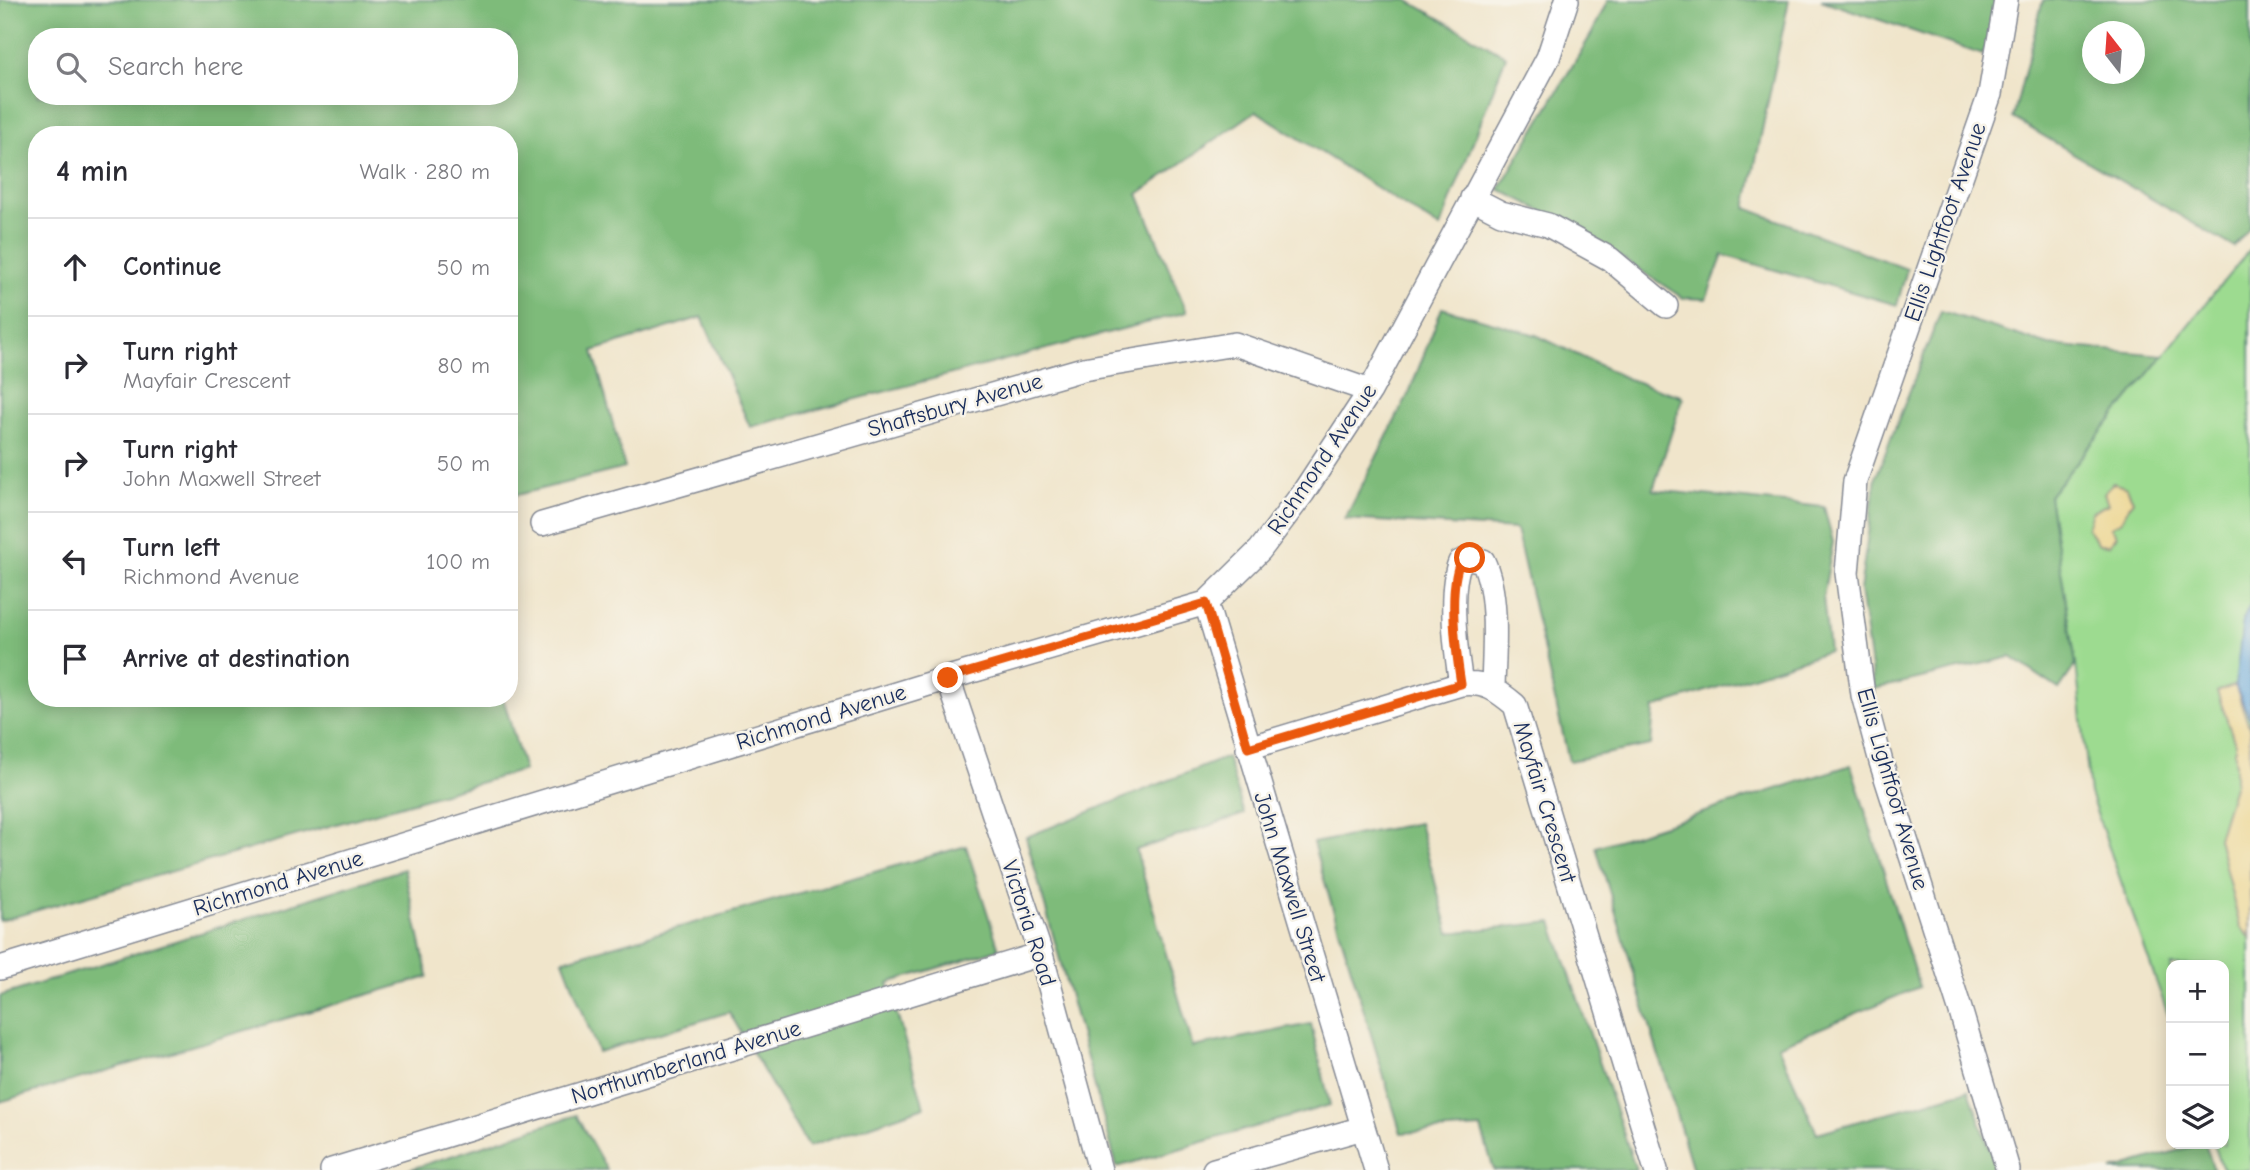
<!DOCTYPE html>
<html lang="en">
<head>
<meta charset="utf-8">
<style>
  :root { --surface:#fff; --page:#f7f7f7; --text:#2b2b33; --muted:#7c7c81; --line:#e1e1e2 }
  body { margin:0; font-family:"Comic Neue",sans-serif; background:var(--page); color:var(--text) }
  .controls { position:absolute; right:21px; bottom:21px; display:grid; overflow:hidden; border-radius:14px; box-shadow:0 4px 18px #0003 }
  .controls button { width:63px; height:63px; display:grid; place-items:center; padding:0; border:0; border-bottom:2px solid var(--line); background:var(--surface); color:var(--text); font:35px sans-serif }
  .compass { position:absolute; left:2082px; top:21px; width:63px; height:63px; border-radius:50%; background:var(--surface); box-shadow:0 4px 18px #0003; rotate:343deg }
  .stop { position:absolute; width:21px; height:21px; margin:-16px; border:5px solid #ea580c; border-radius:50%; background:#fff }
  .stop.end { background:#ea580c; border-color:#fff; box-shadow:0 2px 7px #0008 }
  .list { margin:0; padding:0; list-style:none }
  h2 { display:flex; justify-content:space-between; align-items:center; height:91px; margin:0; padding:0 28px; font-size:30px }
  h2 small { font-size:23px; font-weight:400; color:var(--muted) }
  .list li { display:grid; grid-template-columns:46px 1fr auto; gap:21px; align-items:center; box-sizing:border-box; height:98px; padding:0 28px; border-top:2px solid var(--line) }
  .list b { display:block; font-size:26px; white-space:nowrap }
  .list p { margin:0; font-size:23px; white-space:nowrap; color:var(--muted) }
  .list em { font-size:23px; font-style:normal; color:var(--muted) }
  .icon { flex:none; width:38px; height:38px; fill:none; stroke:currentColor; stroke-width:2; stroke-linecap:round; stroke-linejoin:round }
  .map { position:relative; flex:none; width:2250px; height:1170px; overflow:hidden }
  .search { position:absolute; background:var(--surface); box-shadow:0 4px 18px #0003; left:28px; top:28px; width:490px; height:77px; display:flex; align-items:center; gap:18px; box-sizing:border-box; padding:0 24px; border-radius:28px; color:var(--muted); font-size:26px }
  .panel { position:absolute; background:var(--surface); box-shadow:0 4px 18px #0003; left:28px; top:126px; width:490px; height:581px; border-radius:28px }
  .map>svg:first-child { display:block }
  .green { fill:#9ddb90; stroke:#5c8577; stroke-width:2 }
  .forest { fill:#7ebb7a; stroke:#4c756c; stroke-width:2; fill-rule:evenodd }
  .sand { fill:#eeda9e; stroke:#84847e; stroke-width:2 }
  .water { fill:#68a9dc; stroke:#426c9d; stroke-width:2 }
  .lines { fill:none; stroke-linecap:round; stroke-linejoin:round }
  .minor-casing { stroke:#868a94; stroke-width:26 }
  .minor { stroke:#fff; stroke-width:23 }
  .route { stroke:#ea580c; stroke-width:9 }
  .labels { text-anchor:middle; dominant-baseline:central; stroke-width:5; stroke-linejoin:round; paint-order:stroke }
  .street-label { font-size:23px; fill:#1b2f5e; stroke:#f7f3e8 }
</style>
</head>
<body>
<div class="map">
<svg width="2250" height="1170" viewBox="0 0 2250 1170">
  <rect width="100%" height="100%" fill="#f7f3e8"/>
  <filter id="ink" filterUnits="userSpaceOnUse"><feTurbulence type="fractalNoise" baseFrequency=".0143" numOctaves="2"/><feDisplacementMap in="SourceGraphic" scale="14" xChannelSelector="R" yChannelSelector="G"/><feConvolveMatrix kernelMatrix="1 2 1 2 8 2 1 2 1" color-interpolation-filters="sRGB"/></filter>
  <filter id="wash" filterUnits="userSpaceOnUse"><feTurbulence type="fractalNoise" baseFrequency=".00686" numOctaves="4" result="noise"/><feDisplacementMap in="SourceGraphic" scale="28" xChannelSelector="R" yChannelSelector="G"/><feGaussianBlur stdDeviation="1.57" result="paint"/><feColorMatrix in="noise" values="0 0 0 0 0 0 0 0 0 0 0 0 0 0 0 0 0 1.4 0 .05"/><feComposite in="paint" operator="in"/></filter>
  <g filter="url(#wash)">
    <rect width="100%" height="100%" fill="#f0e5cb"/>
    <path class="green" d="M2250 249V1170H2223L2214 1144H2224V965H2171V1023L2090 794 2076 664 2049 496Z"/>
    <path class="forest" d="M0 0H1407L1506 56 1440 228 1256 111 1138 194 1187 312 750 427 702 317 593 351 625 468 509 497V135H37V698H503L524 770 0 921ZM37 37H509V96H37Z
      M1608 0H1789L1746 208 1907 269 1897 305 1723 255 1706 299 1683 298 1579 230 1499 189 1592 33Z
      M1821 0H1998L1983 55Z
      M2043 0H2250V227L2234 247 2013 118ZM2092 32H2134V74H2092Z
      M1442 308 1536 335 1628 379 1683 397 1653 490 1824 507 1833 542 1823 597 1829 651 1654 708 1651 745 1569 761 1516 529 1345 519 1409 393Z
      M1941 311 2049 345 2164 355 2049 496 2076 664 2059 689 2011 657 1874 689 1860 590 1876 477Z
      M1227 757 1244 814 1136 850 1193 1047 1311 1024 1330 1105 1117 1167 1026 837Z
      M1851 765 1919 987 1778 1046 1817 1133 1969 1090 1997 1170H1693L1596 847Z
      M1419 823 1449 933 1552 922 1636 1170H1494L1481 1128 1401 1133 1313 843Z
      M966 846 999 949 888 983 924 1107 808 1147 729 1012 598 1052 563 960Z
      M404 869 428 977 0 1102V996Z
      M576 1115 607 1170H408Z
      M2200 1144H2205L2214 1170H2112Z"/>
    <path class="sand" d="M2113 483 2127 488 2133 500 2121 521 2111 527 2117 536 2109 545 2099 544 2087 528 2092 512 2108 504 2104 493Z
      M2235 685 2250 730V937L2240 927 2218 838 2235 783V743L2217 692Z"/>
    <path class="water" d="M2250 605V719L2235 685 2243 620Z"/>
  </g>
  <g filter="url(#ink)">
    <g class="lines">
      <g class="minor-casing">
        <path id="minor" d="M2006 0 1990 94 1855 481 1847 573 1863 695 1881 762 1960 1009 2008 1170
          M1472 198 1501 213 1548 225 1610 259 1666 306
          M542 524 1083 369 1235 344 1370 391
          M1206 603 1376 1170
          M948 678 1041 954 1100 1170
          M1461 684C1456 652 1448 591 1460 562L1470 558 1483 561C1499 595 1494 649 1493 687
          M1248 748 1461 684C1485 681 1497 690 1515 705L1656 1170
          M0 968 948 678 1206 603 1260 550 1303 493 1370 391 1548 58 1567 0
          M332 1170 1041 954
          M1214 1170 1363 1128"/>
      </g>
      <use href="#minor" class="minor"/>
    </g>
  </g>
  <g class="lines" filter="url(#ink)">
    <path class="route" d="M948 678 1206 603 1248 748 1461 684C1456 652 1448 591 1460 562L1470 558"/>
  </g>
  <g class="labels">
    <g class="street-label">
      <text transform="translate(1945 222) rotate(-71)">Ellis Lightfoot Avenue</text>
      <text transform="translate(955 405) rotate(-16)">Shaftsbury Avenue</text>
      <text transform="translate(1322 459) rotate(-56)">Richmond Avenue</text>
      <text transform="translate(821 717) rotate(-17)">Richmond Avenue</text>
      <text transform="translate(1893 789) rotate(74)">Ellis Lightfoot Avenue</text>
      <text transform="translate(1545 802) rotate(73)">Mayfair Crescent</text>
      <text transform="translate(278 883) rotate(-17)">Richmond Avenue</text>
      <text transform="translate(1290 887) rotate(73)">John Maxwell Street</text>
      <text transform="translate(1029 923) rotate(72)">Victoria Road</text>
      <text transform="translate(686 1062) rotate(-17)">Northumberland Avenue</text>
    </g>
  </g>
</svg>
<div class="controls">
<button>+</button>
<button>−</button>
<button><svg class="icon" aria-label="layers" viewBox="0 0 24 24"><path d="M12 4l9 5-9 5-9-5zM3 14l9 5 9-5"/></svg></button>
</div>
<svg class="compass" viewBox="-18 -18 36 36"><path d="M0-13l5 13h-10z" fill="#e53935"/><path d="M0 13l5-13h-10z" fill="#7c7c81"/></svg>
<div class="stop" style="left:1470px;top:558px"></div>
<div class="stop end" style="left:948px;top:678px"></div>
<div class="search"><svg class="icon" aria-label="search" viewBox="0 0 24 24"><circle cx="10" cy="10" r="6"/><path d="M15 15l6 6"/></svg>Search here</div>
<section class="panel">
<h2>4 min<small>Walk · 280 m</small></h2>
<ul class="list">
<li><svg class="icon" aria-label="ahead" viewBox="0 0 24 24"><path d="M12 20V5M6 11l6-6 6 6"/></svg><div><b>Continue</b></div><em>50 m</em></li>
<li><svg class="icon" aria-label="right" viewBox="0 0 24 24"><path d="M7 20v-9h11M14 6l5 5-5 5"/></svg><div><b>Turn right</b><p>Mayfair Crescent</p></div><em>80 m</em></li>
<li><svg class="icon" aria-label="right" viewBox="0 0 24 24"><path d="M7 20v-9h11M14 6l5 5-5 5"/></svg><div><b>Turn right</b><p>John Maxwell Street</p></div><em>50 m</em></li>
<li><svg class="icon" aria-label="left" viewBox="0 0 24 24"><path d="M17 20v-9H6M10 6l-5 5 5 5"/></svg><div><b>Turn left</b><p>Richmond Avenue</p></div><em>100 m</em></li>
<li><svg class="icon" aria-label="arrive" viewBox="0 0 24 24"><path d="M6 21V4h12l-3 4 3 4H6"/></svg><div><b>Arrive at destination</b></div></li>
</ul>
</section>
</div>
</body>
</html>
